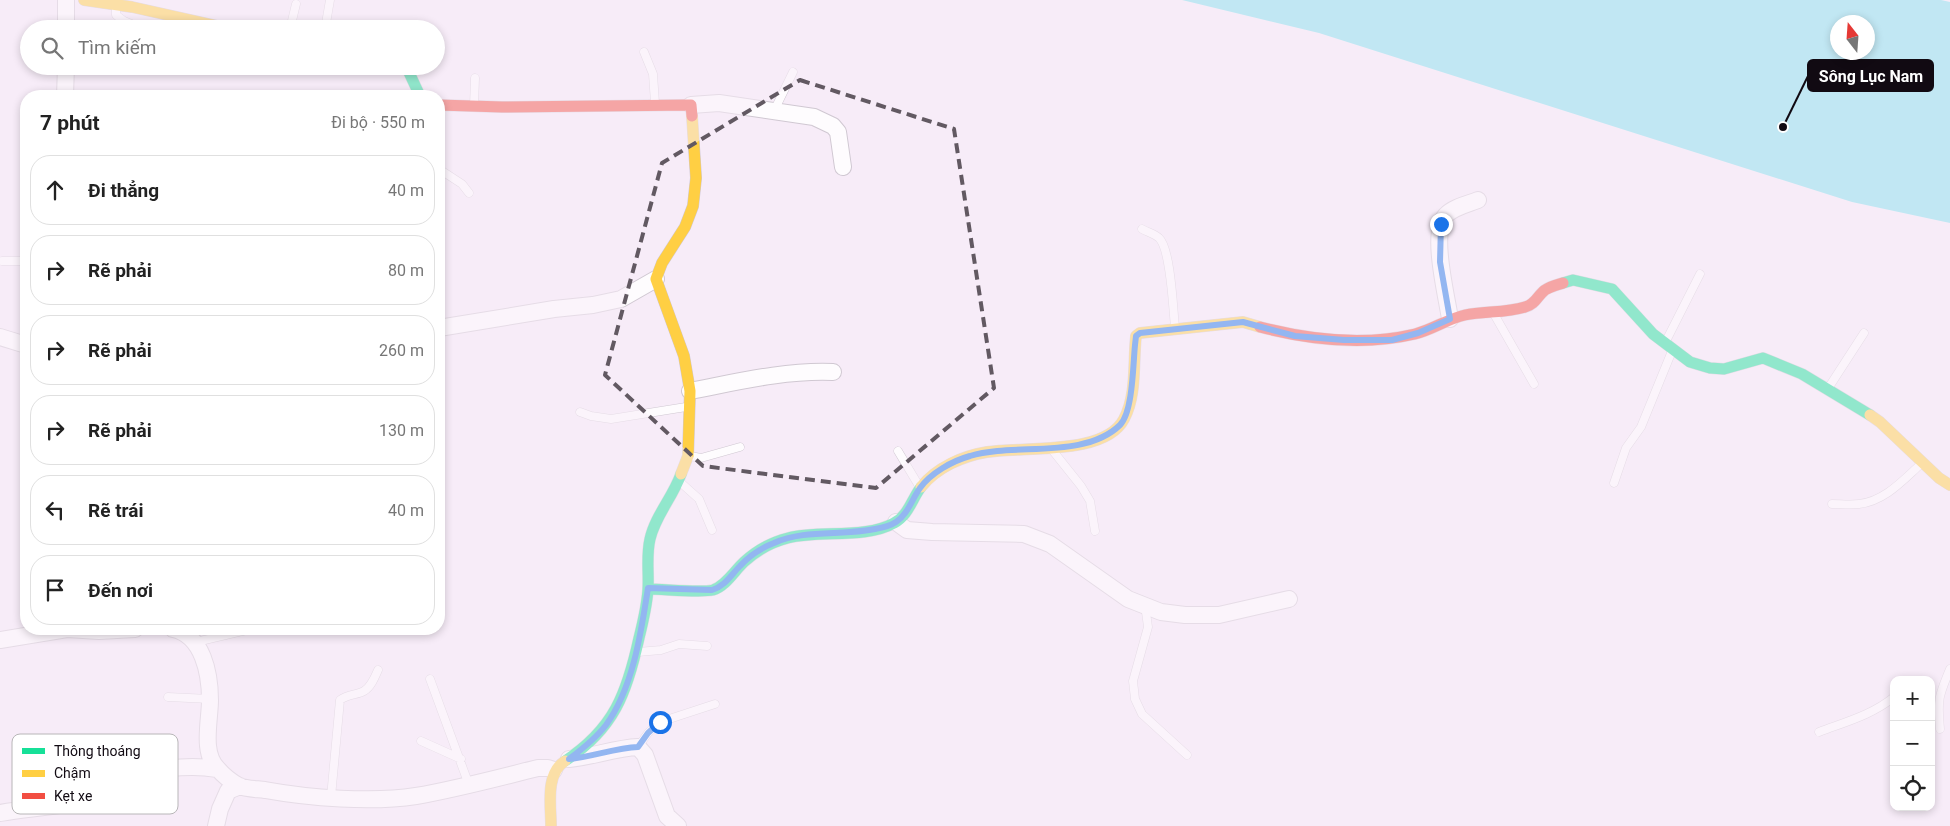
<!DOCTYPE html>
<html lang="vi">
<head>
<meta charset="utf-8">
<style>
  :root { --surface:#fff; --page:#f6f6f6; --text:#222; --muted:#767676; --line:#e0e0e0 }
  body { margin:0; font-family:Roboto,sans-serif; background:var(--page); color:var(--text) }
  .controls { position:absolute; right:15px; bottom:15px; display:grid; overflow:hidden; border-radius:10px; box-shadow:0 2px 8px #0003 }
  .controls button { width:45px; height:45px; display:grid; place-items:center; padding:0; border:0; border-bottom:1px solid var(--line); background:var(--surface); color:var(--text); font:25px sans-serif }
  .compass { position:absolute; left:1830px; top:15px; width:45px; height:45px; border-radius:50%; background:var(--surface); box-shadow:0 2px 8px #0003; rotate:343deg }
  .stop { position:absolute; width:15px; height:15px; margin:-11px; border:4px solid #1a73e8; border-radius:50%; background:#fff }
  .stop.end { background:#1a73e8; border-color:#fff; box-shadow:0 1px 5px #0008 }
  .list { margin:0; padding:0; list-style:none }
  h2 { display:flex; justify-content:space-between; align-items:center; height:65px; margin:0; padding:0 20px; font-size:21px }
  h2 small { font-size:16px; font-weight:400; color:var(--muted) }
  .list li { display:grid; grid-template-columns:32px 1fr auto; gap:15px; align-items:center; box-sizing:border-box; height:70px; margin:0 10px 10px; padding:0 10px; border:1px solid var(--line); border-radius:20px }
  .list b { display:block; font-size:19px; white-space:nowrap }
  .list em { font-size:16px; font-style:normal; color:var(--muted) }
  .icon { flex:none; width:28px; height:28px; fill:none; stroke:currentColor; stroke-width:2; stroke-linecap:round; stroke-linejoin:round }
  .map { position:relative; flex:none; width:1950px; height:826px; overflow:hidden }
  .search { position:absolute; background:var(--surface); box-shadow:0 2px 8px #0003; left:20px; top:20px; width:425px; height:55px; display:flex; align-items:center; gap:12px; box-sizing:border-box; padding:0 18px; border-radius:28px; color:var(--muted); font-size:19px }
  .panel { position:absolute; background:var(--surface); box-shadow:0 2px 8px #0003; left:20px; top:90px; width:425px; height:545px; border-radius:20px }
  .map>svg:first-child { display:block }
  .water { fill:#7fe1ee; fill-rule:evenodd }
  .lines { fill:none; stroke-linecap:round; stroke-linejoin:round }
  .lane-casing { stroke:#d0c8d2; stroke-width:9 }
  .street-casing { stroke:#d0c8d2; stroke-width:18 }
  .fast-casing { stroke:#d0c8d2; stroke-width:12 }
  .slow-casing { stroke:#d0c8d2; stroke-width:12 }
  .jam-casing { stroke:#d0c8d2; stroke-width:12 }
  .lane { stroke:#fefcfe; stroke-width:8 }
  .street { stroke:#fefcfe; stroke-width:16 }
  .fast { stroke:#16e098; stroke-width:11 }
  .slow { stroke:#ffcf43; stroke-width:11 }
  .jam { stroke:#f24e42; stroke-width:11 }
  .route { stroke:#1a73e8; stroke-width:6 }
  .marked { fill:none; stroke:#625962; stroke-width:4; stroke-dasharray:10 6; stroke-linejoin:round }
  .key { fill:#fff; stroke:#b8b6b8; stroke-width:1 }
  .key-label { font-size:14px; fill:#110a12 }
  .leader { fill:none; stroke:#110a12; stroke-width:2 }
  .callout-dot { fill:#110a12; stroke:#fff; stroke-width:2 }
  .callout { fill:#110a12; stroke:#110a12; stroke-width:2 }
  .callout-label { font-size:16px; text-anchor:middle; font-weight:bold; fill:#fff }
</style>
</head>
<body>
<div class="map">
<svg width="1950" height="826" viewBox="0 0 1950 826">
  <rect width="100%" height="100%" fill="#f7ecf8"/>
  <path class="water" d="M1182 0H1941L1950 2V223L1852 202 1319 33ZM1838 22H1868V52H1838Z"/>
  <g class="lines">
    <g class="lane-casing">
      <path id="lane" d="M116 8V15L124 21 136 26
        M290 29 296 4
        M325 29 330 0
        M644 52 653 74 655 103
        M474 106 475 78
        M774 111 793 72
        M439 169 462 184 469 193
        M1142 229C1147 232 1155 234 1159 238 1171 249 1173 310 1175 327
        M2 261H26
        M1494 314 1534 384
        M1666 341 1700 274
        M1829 387 1864 333
        M580 412 591 416 611 419 686 407
        M898 451 919 486
        M1053 451 1081 486 1090 501 1095 531
        M690 456 701 458 740 447
        M680 482 699 499 712 530
        M1614 483 1626 448 1641 427 1672 351
        M1832 504C1841 504 1850 505 1859 504 1885 501 1903 480 1921 464
        M1145 605 1148 627 1133 681 1135 699 1142 714 1187 755
        M196 642 251 629
        M638 652 661 650 679 644 707 646
        M430 679 469 785
        M168 697 210 699
        M1940 729C1937 700 1939 695 1950 669
        M1819 732C1845 722 1872 715 1894 697
        M421 741 461 759
        M638 747 648 733 660 722 715 704
        M331 797 340 700C348 694 357 695 364 691 371 687 375 677 378 670"/>
    </g>
    <g class="street-casing">
      <path id="street" d="M66 0V29
        M65 96 66 66
        M691 105 719 103 814 117 833 126 838 132 843 167
        M1450 319C1447 297 1430 232 1446 215 1454 207 1468 204 1478 200
        M439 328 554 309 593 305 621 299 656 279
        M0 337 26 345
        M690 391C737 382 785 370 833 372
        M896 522 907 530 932 532 1024 534 1050 544 1128 599 1161 612 1185 615H1219L1289 599
        M173 629C203 635 210 674 210 700 210 721 201 753 218 769 223 775 232 782 239 786 246 789 257 789 265 790 309 798 372 803 416 796 457 789 497 778 538 768H548L554 770
        M0 640 67 629 99 631 135 629
        M569 759C592 757 615 748 638 747L645 755 667 816 678 826
        M0 813C35 807 73 806 107 794 120 789 131 779 145 774 167 767 194 765 217 769
        M216 826 220 809 228 791 240 786"/>
    </g>
    <g class="fast-casing">
      <path id="fast" d="M406 66 420 96
        M1563 283 1573 280 1612 289 1653 334 1690 362 1710 368 1724 369 1763 358 1802 374 1870 415
        M648 589C664 589 700 593 713 590 726 586 735 570 744 562 756 551 772 542 788 538 819 530 866 539 894 523 908 516 912 499 921 487
        M565 761C614 729 627 693 639 638 643 622 647 605 648 589 649 572 646 556 650 539 655 516 673 497 681 474"/>
    </g>
    <g class="slow-casing">
      <path id="slow" d="M84 0 132 7 231 29
        M1870 415 1880 422 1939 478 1950 485
        M681 474 688 456 690 391 684 356 656 279 662 263 685 227 693 206 696 178 692 116
        M921 487C937 467 963 456 987 452 1023 446 1105 456 1124 419 1137 395 1133 362 1136 336L1140 333 1243 322 1260 327
        M551 826C551 805 545 774 565 761"/>
    </g>
    <g class="jam-casing">
      <path id="jam" d="M439 105 502 107 691 105 692 116
        M1260 327C1310 340 1364 346 1415 334 1432 330 1447 319 1465 315 1484 311 1506 313 1525 307 1535 305 1538 295 1545 290 1551 286 1557 285 1563 283"/>
    </g>
    <use href="#lane" class="lane"/>
    <use href="#street" class="street"/>
    <use href="#fast" class="fast"/>
    <use href="#slow" class="slow"/>
    <use href="#jam" class="jam"/>
  </g>
  <g class="lines">
    <path class="route" d="M660 722 648 733 638 747C615 748 592 757 569 759 581 750 596 738 606 725 633 688 641 633 648 588L712 590C725 586 731 575 740 566 749 556 761 548 774 543 804 529 842 536 875 529 881 528 890 526 896 522 908 514 912 499 920 488 931 473 952 461 970 456 1014 442 1084 460 1120 425 1133 412 1133 364 1135 345L1136 336 1140 333 1243 322 1295 336 1344 340H1392L1418 333 1450 319 1440 262 1441 224"/>
  </g>
  <path d="M0 0H1950V826H0ZM800 80 954 129 994 388 876 488 703 466 605 375 662 163Z" fill="#f7ecf8" fill-opacity=".55" fill-rule="evenodd"/>
  <path class="marked" d="M800 80 954 129 994 388 876 488 703 466 605 375 662 163Z"/>
  <rect x="12" y="734" width="166" height="80" rx="8" class="key"/>
  <rect x="22" y="748" width="23" height="6" fill="#16e098"/>
  <rect x="22" y="770" width="23" height="7" fill="#ffcf43"/>
  <rect x="22" y="793" width="23" height="6" fill="#f24e42"/>
  <g class="key-label">
    <text x="54" y="756">Thông thoáng</text>
    <text x="54" y="778">Chậm</text>
    <text x="54" y="801">Kẹt xe</text>
  </g>
  <path class="leader" d="M1783 127L1808 76"/>
  <circle class="callout-dot" cx="1783" cy="127" r="5"/>
  <rect class="callout" x="1808" y="60" width="125" height="31" rx="5"/>
  <g class="callout-label">
    <text x="1871" y="82">Sông Lục Nam</text>
  </g>
</svg>
<div class="controls">
<button>+</button>
<button>−</button>
<button><svg class="icon" aria-label="locate" viewBox="0 0 24 24"><circle cx="12" cy="12" r="6"/><path d="M12 2v4M12 18v4M2 12h4M18 12h4"/></svg></button>
</div>
<svg class="compass" viewBox="-18 -18 36 36"><path d="M0-13l5 13h-10z" fill="#e53935"/><path d="M0 13l5-13h-10z" fill="#767676"/></svg>
<div class="stop" style="left:660px;top:722px"></div>
<div class="stop end" style="left:1441px;top:224px"></div>
<div class="search"><svg class="icon" aria-label="search" viewBox="0 0 24 24"><circle cx="10" cy="10" r="6"/><path d="M15 15l6 6"/></svg>Tìm kiếm</div>
<section class="panel">
<h2>7 phút<small>Đi bộ · 550 m</small></h2>
<ul class="list">
<li><svg class="icon" aria-label="ahead" viewBox="0 0 24 24"><path d="M12 20V5M6 11l6-6 6 6"/></svg><div><b>Đi thẳng</b></div><em>40 m</em></li>
<li><svg class="icon" aria-label="right" viewBox="0 0 24 24"><path d="M7 20v-9h11M14 6l5 5-5 5"/></svg><div><b>Rẽ phải</b></div><em>80 m</em></li>
<li><svg class="icon" aria-label="right" viewBox="0 0 24 24"><path d="M7 20v-9h11M14 6l5 5-5 5"/></svg><div><b>Rẽ phải</b></div><em>260 m</em></li>
<li><svg class="icon" aria-label="right" viewBox="0 0 24 24"><path d="M7 20v-9h11M14 6l5 5-5 5"/></svg><div><b>Rẽ phải</b></div><em>130 m</em></li>
<li><svg class="icon" aria-label="left" viewBox="0 0 24 24"><path d="M17 20v-9H6M10 6l-5 5 5 5"/></svg><div><b>Rẽ trái</b></div><em>40 m</em></li>
<li><svg class="icon" aria-label="arrive" viewBox="0 0 24 24"><path d="M6 21V4h12l-3 4 3 4H6"/></svg><div><b>Đến nơi</b></div></li>
</ul>
</section>
</div>
</body>
</html>
